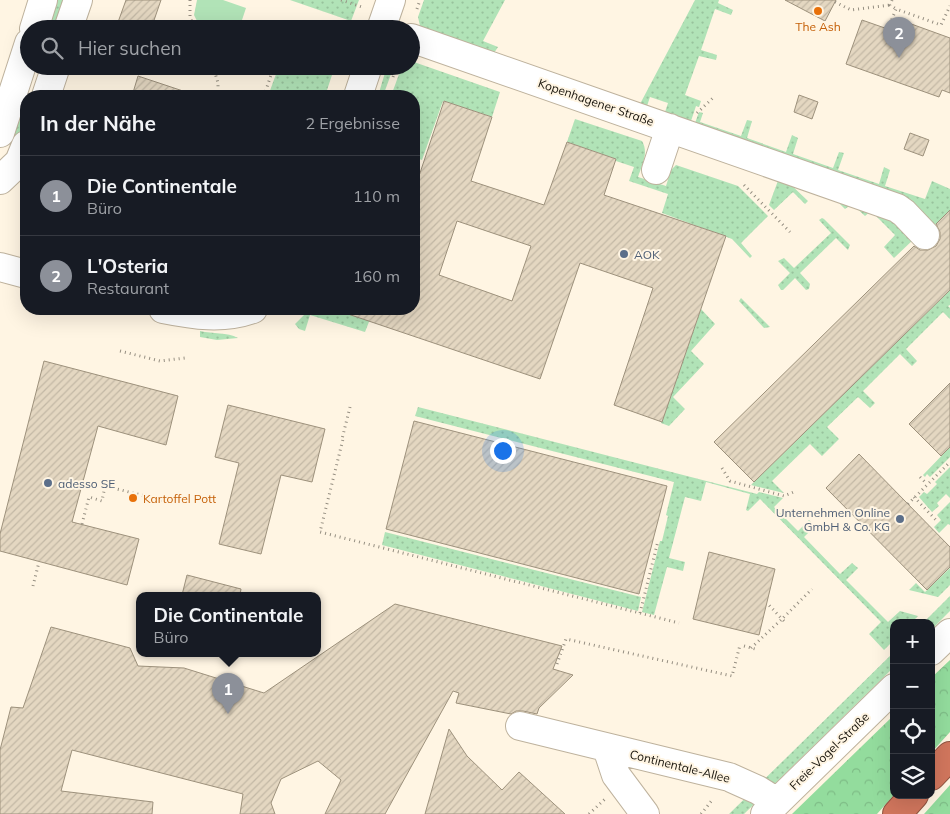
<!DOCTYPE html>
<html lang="de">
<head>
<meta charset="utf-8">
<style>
  :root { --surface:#171b24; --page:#242831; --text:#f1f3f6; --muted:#9ea1a6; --line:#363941; --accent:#8c9099 }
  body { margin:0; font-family:Mulish,sans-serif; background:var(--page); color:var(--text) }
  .controls { position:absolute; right:15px; bottom:15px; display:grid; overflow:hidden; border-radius:10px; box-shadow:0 5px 20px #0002 }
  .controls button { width:45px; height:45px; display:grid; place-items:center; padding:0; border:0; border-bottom:1px solid var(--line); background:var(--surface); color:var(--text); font:25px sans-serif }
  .you { position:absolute; left:502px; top:450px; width:18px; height:18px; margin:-12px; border:4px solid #fff; border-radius:50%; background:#1a73e8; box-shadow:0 0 0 8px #1a73e833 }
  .badge { display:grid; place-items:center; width:32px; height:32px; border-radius:50%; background:var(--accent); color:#fff; font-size:16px; font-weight:700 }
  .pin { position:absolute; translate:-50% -41px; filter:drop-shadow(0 1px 2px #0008) }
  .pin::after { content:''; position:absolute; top:26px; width:18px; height:15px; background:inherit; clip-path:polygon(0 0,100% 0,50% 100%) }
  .popup { position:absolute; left:136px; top:592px; width:185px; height:65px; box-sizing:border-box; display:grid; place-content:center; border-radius:10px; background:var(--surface); filter:drop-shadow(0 1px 4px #0005); font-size:16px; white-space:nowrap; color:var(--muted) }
  .popup b { font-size:19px; color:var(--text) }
  .popup::after { content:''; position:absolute; left:50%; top:100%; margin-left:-10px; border:10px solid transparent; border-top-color:var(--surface) }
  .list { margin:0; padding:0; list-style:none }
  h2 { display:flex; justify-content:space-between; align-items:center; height:65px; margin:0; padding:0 20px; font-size:21px }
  h2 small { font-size:16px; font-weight:400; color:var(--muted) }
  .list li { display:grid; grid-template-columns:32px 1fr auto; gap:15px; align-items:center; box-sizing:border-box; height:80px; padding:0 20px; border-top:1px solid var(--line) }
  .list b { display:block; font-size:19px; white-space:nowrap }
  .list p { margin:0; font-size:16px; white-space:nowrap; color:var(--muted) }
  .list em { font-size:16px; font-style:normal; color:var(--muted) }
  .icon { flex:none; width:28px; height:28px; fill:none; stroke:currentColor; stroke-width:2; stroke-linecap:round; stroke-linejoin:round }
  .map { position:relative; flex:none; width:950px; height:814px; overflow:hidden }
  .search { position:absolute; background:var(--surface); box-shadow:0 5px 20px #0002; left:20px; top:20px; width:400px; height:55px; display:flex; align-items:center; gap:12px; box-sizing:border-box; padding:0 18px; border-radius:28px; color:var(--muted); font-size:19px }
  .panel { position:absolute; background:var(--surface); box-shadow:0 5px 20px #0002; left:20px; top:90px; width:400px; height:225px; border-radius:20px }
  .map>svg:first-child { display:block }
  .grass { fill:url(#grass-dots) }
  .forest { fill:url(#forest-crowns) }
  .park { fill:#b1e3b7 }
  .building { fill:url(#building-hatch); stroke:#9d917c; fill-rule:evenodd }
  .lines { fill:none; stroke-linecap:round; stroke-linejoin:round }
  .minor-casing { stroke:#beb29d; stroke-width:30 }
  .highway-casing { stroke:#905441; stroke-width:30 }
  .path { stroke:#958e81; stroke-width:3; stroke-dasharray:1 4; stroke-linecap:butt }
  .minor { stroke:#fff; stroke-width:28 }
  .highway { stroke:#d1765d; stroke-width:28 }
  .food-dot { fill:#e8710a; stroke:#fff5e3; stroke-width:2 }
  .service-dot { fill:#5c6f8a; stroke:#fff5e3; stroke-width:2 }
  .labels { text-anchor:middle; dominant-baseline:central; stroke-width:4; stroke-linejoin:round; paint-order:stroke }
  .food-label { font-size:12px; fill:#c56008; stroke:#fff5e3 }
  .street-label { font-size:12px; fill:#18140c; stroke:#fff5e3 }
  .service-label { font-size:12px; fill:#4e5e75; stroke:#fff5e3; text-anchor:start }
</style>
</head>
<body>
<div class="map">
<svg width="950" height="814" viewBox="0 0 950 814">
  <defs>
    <pattern id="grass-dots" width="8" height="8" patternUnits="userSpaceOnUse" patternTransform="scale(1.25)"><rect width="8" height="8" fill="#b1e3b7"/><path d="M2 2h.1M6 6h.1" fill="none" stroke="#98c29c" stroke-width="1.8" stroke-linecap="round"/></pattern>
    <pattern id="forest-crowns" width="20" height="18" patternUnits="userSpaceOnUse" patternTransform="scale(1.25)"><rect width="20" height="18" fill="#93dc9d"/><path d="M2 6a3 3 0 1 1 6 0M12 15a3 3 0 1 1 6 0" fill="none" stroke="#7ebc86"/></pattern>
    <pattern id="building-hatch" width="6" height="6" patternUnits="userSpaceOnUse" patternTransform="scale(1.25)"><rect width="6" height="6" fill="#e4d7c1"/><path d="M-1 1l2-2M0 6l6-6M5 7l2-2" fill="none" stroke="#c3b8a5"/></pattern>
  </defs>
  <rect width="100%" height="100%" fill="#fff5e3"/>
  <path class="grass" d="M52 0H71L61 29H42Z
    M290 0H359L351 21Z
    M424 0H505L483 41 498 47 494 53 426 29 420 26 418 17Z
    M695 0H719L718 3 733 10 731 15 715 9 701 50 717 55 716 60 699 56 685 95 701 101 699 107 696 106 691 121 665 112 668 103 650 97 647 106 640 104Z
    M411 61 500 92 492 117 443 101 422 160 414 157V96H391L402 66H411Z
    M279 66H335L325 96H268Z
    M387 66H394L383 96H378Z
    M16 108 26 111V128L23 136 15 140 10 136Z
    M699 112 703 113 700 122 741 136 747 120 752 121 747 138 786 152 792 135 798 138 793 154 833 168 839 152 844 153 838 170 879 184 884 167 890 170 885 186 925 199 932 181 950 189V211L935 225 915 204 900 194 695 123Z
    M575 119 642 141C649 153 642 165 638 177L666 186 671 170 676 165 738 186 768 216 741 243 752 256 750 258 732 239 662 213 668 194 629 181 634 167 616 161V159L567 142Z
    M779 178 787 181 808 201 805 204 793 192 774 210 769 205Z
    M841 199 890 217 914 239 894 258 884 247 895 235 871 211 865 216 852 204 845 209 840 204Z
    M822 218 824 219 850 245 848 250 836 238 800 273 810 284 809 289 806 290 795 278 783 290H781L778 285 790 273 778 261 784 258 794 268 831 233 819 220Z
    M950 290V305L948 306 950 308V319L943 312 906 349 917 361 912 366 900 354 863 391 875 403 870 408 858 397 827 427 839 439 822 456 810 444 772 481 784 493 751 485Z
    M741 298 770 327 764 328 739 301Z
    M310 309H374L365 332 310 315 305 331 299 329 295 324Z
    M701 309 715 324 691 351 704 364 673 397 685 409 669 426 661 423Z
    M200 331C213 334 227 332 238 338L217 340 200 337Z
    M418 407 757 494 759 492 783 498 774 507 798 531 809 520 815 526 804 537 840 574 852 563 858 568 846 580 888 622 900 611 918 616 911 623H894V640L884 650 869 634 881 622 760 499 748 511 746 510 750 494 706 482 701 501 685 497 669 558 685 562 683 571 667 567 654 615 642 612 660 541H662L668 516 666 515 674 482 415 416Z
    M950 447V457L930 477 927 474 925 477 923 475Z
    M950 467V498L946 494 937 503 939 506 932 512 919 497 924 492 927 494 937 484 935 482Z
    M950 502V525L948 524 939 533 934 527 941 520 937 515Z
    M385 532 641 597 638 611 382 545Z
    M950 568V585L938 597 909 590 916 583 925 592Z
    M950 596V611L931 630V623H923Z
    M894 652V667L744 814H729Z"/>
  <path class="forest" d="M950 660V732L931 753V678Z
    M894 715V795L877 814H792Z
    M950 785V814H924Z"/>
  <path class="park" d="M197 0H223L246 8 239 29H201L194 15Z"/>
  <path class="building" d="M126 0H161L151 29H129L117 25Z
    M785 0H836L825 21Z
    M862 20 899 33 903 21 950 38V93L942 90 939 97 846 64Z
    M138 76 189 93 188 96H132Z
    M799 95 818 102 812 119 794 112Z
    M444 101 492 117 471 181 544 205 567 142 616 159 604 195 726 236 662 422 614 405 653 288 580 263 540 379 342 312 343 309H414V191ZM457 221 531 246 512 301 439 275Z
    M910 133 929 140 923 156 904 149Z
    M950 210V290L754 482 714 442 914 246 920 250H928L936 246 940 239V232L936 224Z
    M44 361 178 396 166 445 98 426 72 522 139 539 127 585 0 551V534Z
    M950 383V447L941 456 909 424Z
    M228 405 325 429 312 482 281 475 261 554 219 544 239 463 215 457Z
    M414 421 667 486 639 594 386 529Z
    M859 454 950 547V567L927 590 826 488Z
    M709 552 775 569 759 635 693 619Z
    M187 575 241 589 240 595H182Z
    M395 604 562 646 553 669 573 675 539 708 537 714 523 711H516L511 714 456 703 459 693 453 691 385 814H325L341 780 318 761 281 779 271 803 275 814H240L243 794 72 750 61 791 153 802 152 814H0V750L11 707 23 708 51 627 130 648 138 666 184 668 264 693Z
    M449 729 467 756 502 790 519 772 565 814H425Z"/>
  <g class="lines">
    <g class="minor-casing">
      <path id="minor" d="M34 29 43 0
        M68 29 78 0
        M381 29 391 0
        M411 38 897 208 904 213 925 235
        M46 96 56 66
        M358 96 368 66
        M0 133 29 43
        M656 170 670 128
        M0 180 19 162 26 145
        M0 267 26 274
        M163 309C193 315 223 320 253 309
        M931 651 950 633
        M520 726 729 777 758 790 777 802
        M607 748 616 775 645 814
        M765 814 894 688"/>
    </g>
    <g class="highway-casing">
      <path id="highway" d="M931 776 950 756
        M897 814 914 795"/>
    </g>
    <path class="path" d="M190 0V18L196 29
      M341 0 362 7
      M892 0 890 5 896 9
      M835 2 851 10 890 5
      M417 9 420 0
      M888 29 896 9 941 25 950 6
      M213 66 218 83V96
      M393 77 397 66
      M264 96 274 66
      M697 113 715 96
      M744 185 790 232
      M120 351 160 361 185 358
      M350 407 342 439H343L320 532 679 623
      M722 468 730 481 784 496 796 491
      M920 477 927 484
      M914 497 936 520
      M908 504 950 462
      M82 524 89 497 102 501 105 486 165 501
      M33 586 39 562
      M640 613 658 541
      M784 621 782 619 812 589
      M744 646 755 649
      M751 648 782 619 767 603
      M557 664 566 639 732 676 740 645
      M589 814 605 799
      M701 814 713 799"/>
    <use href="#minor" class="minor"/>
    <use href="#highway" class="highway"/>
  </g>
  <g class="food-dot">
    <circle cx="818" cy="11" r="5"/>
    <circle cx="133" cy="498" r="5"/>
  </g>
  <g class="service-dot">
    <circle cx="624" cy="254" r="5"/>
    <circle cx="48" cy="483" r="5"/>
    <circle cx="900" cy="519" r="5"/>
  </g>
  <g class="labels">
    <g class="food-label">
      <text x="818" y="26">The Ash</text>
      <text x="143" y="498" text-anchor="start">Kartoffel Pott</text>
    </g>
    <g class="street-label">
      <text transform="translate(596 102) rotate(19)">Kopenhagener Straße</text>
      <text transform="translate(829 751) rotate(-44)">Freie-Vogel-Straße</text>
      <text transform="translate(680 766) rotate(14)">Continentale-Allee</text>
    </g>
    <g class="service-label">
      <text x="634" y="254">AOK</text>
      <text x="58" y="483">adesso SE</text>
      <text x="890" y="512" text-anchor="end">Unternehmen Online<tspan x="890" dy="14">GmbH &amp; Co. KG</tspan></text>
    </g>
  </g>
</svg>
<div class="controls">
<button>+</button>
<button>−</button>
<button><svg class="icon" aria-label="locate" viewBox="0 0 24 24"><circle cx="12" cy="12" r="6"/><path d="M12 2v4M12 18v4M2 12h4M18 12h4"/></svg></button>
<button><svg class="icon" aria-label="layers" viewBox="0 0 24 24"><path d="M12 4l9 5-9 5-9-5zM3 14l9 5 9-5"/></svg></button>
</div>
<div class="you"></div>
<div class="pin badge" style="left:228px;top:714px">1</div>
<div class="popup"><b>Die Continentale</b>Büro</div>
<div class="pin badge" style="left:899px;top:58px">2</div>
<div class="search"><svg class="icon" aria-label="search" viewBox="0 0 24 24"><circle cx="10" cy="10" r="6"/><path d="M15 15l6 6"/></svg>Hier suchen</div>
<section class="panel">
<h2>In der Nähe<small>2 Ergebnisse</small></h2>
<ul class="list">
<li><span class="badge">1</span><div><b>Die Continentale</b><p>Büro</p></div><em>110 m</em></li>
<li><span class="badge">2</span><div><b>L'Osteria</b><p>Restaurant</p></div><em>160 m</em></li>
</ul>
</section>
</div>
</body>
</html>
